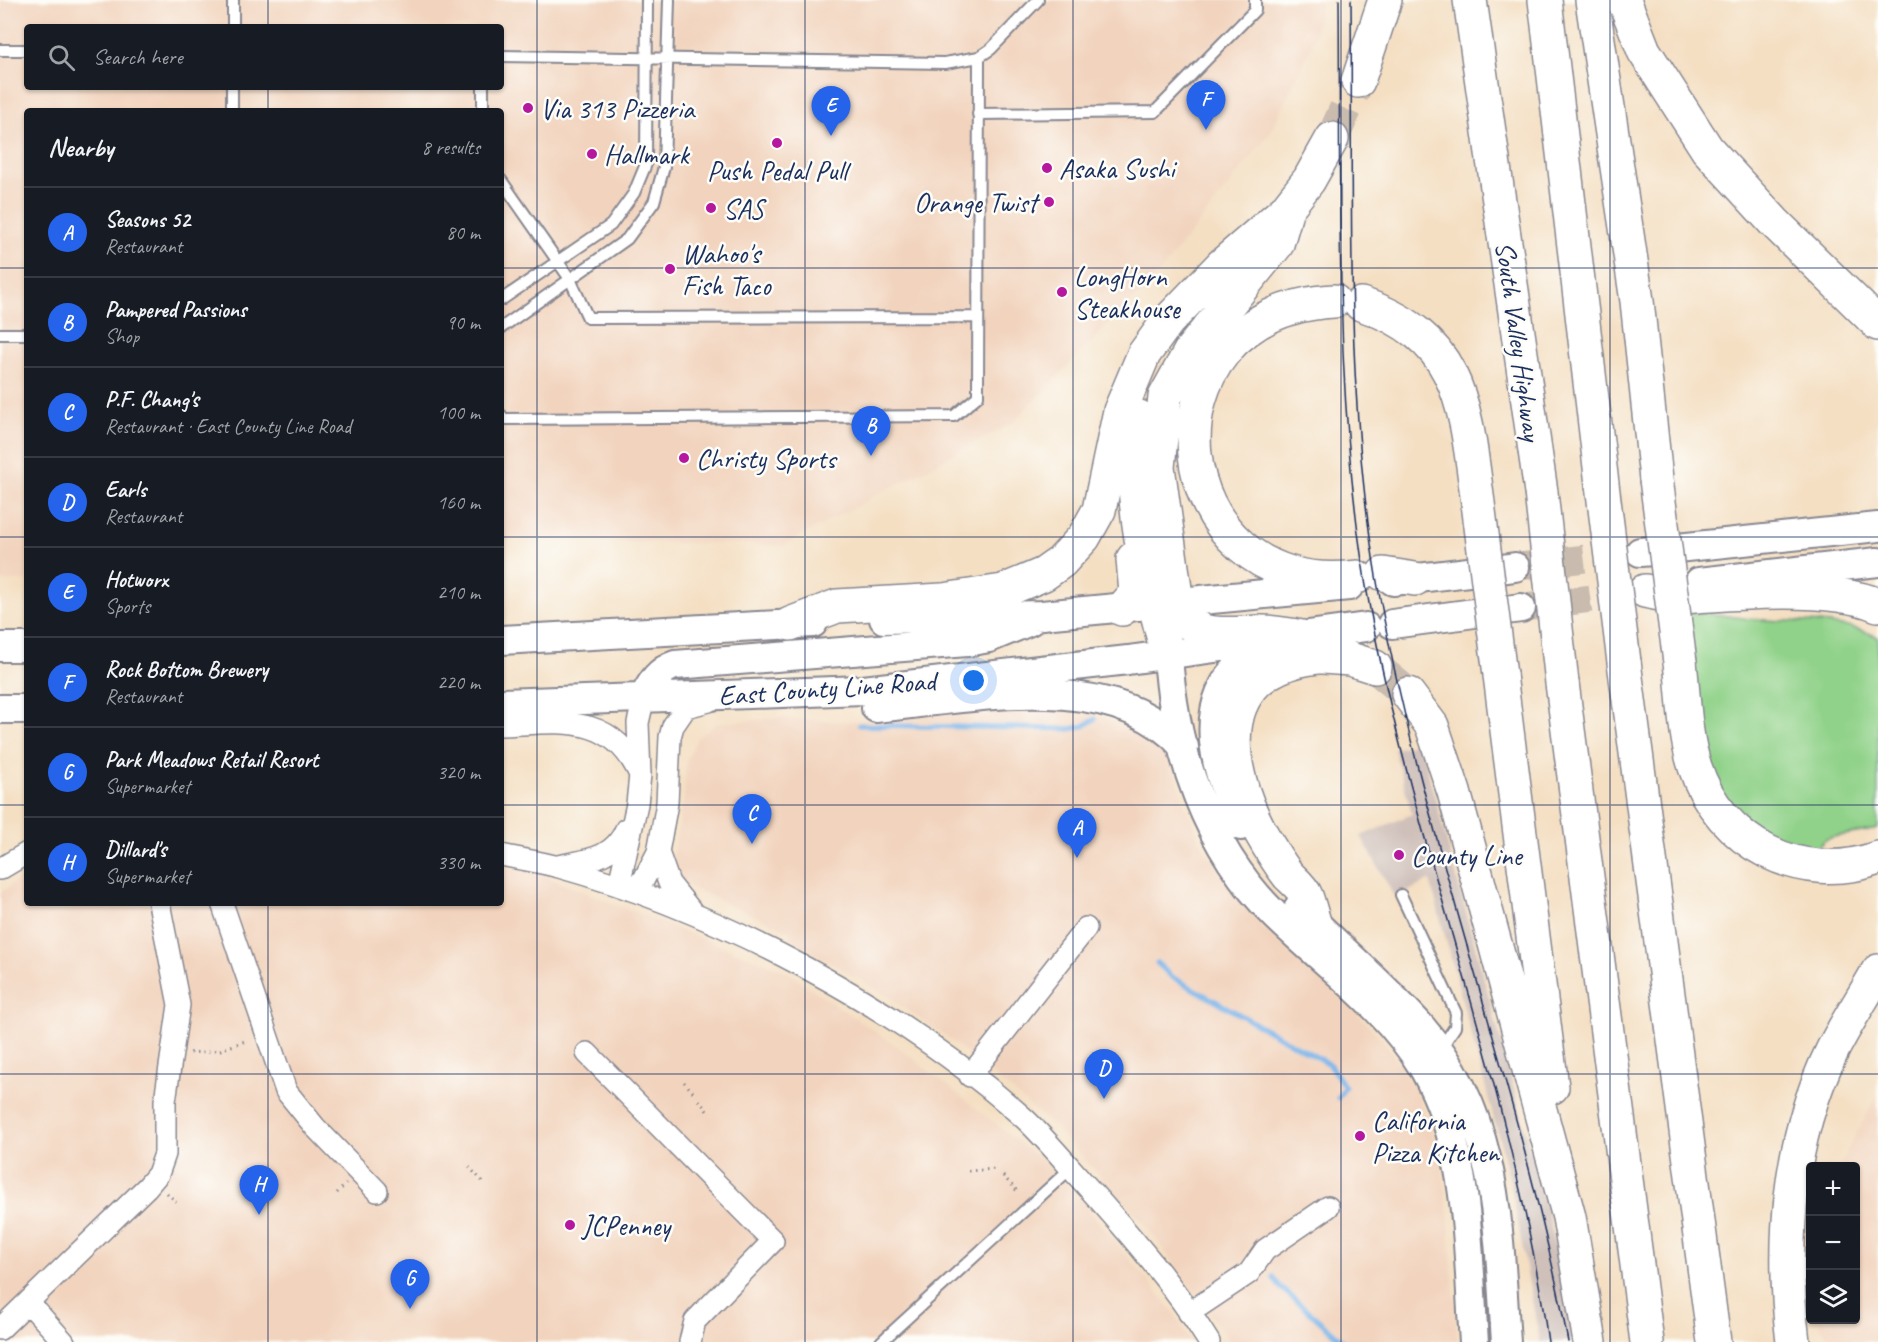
<!DOCTYPE html>
<html lang="en">
<head>
<meta charset="utf-8">
<style>
  :root { --surface:#171b24; --page:#242831; --text:#f1f3f6; --muted:#9ea1a6; --line:#363941; --accent:#2563eb }
  body { margin:0; font-family:Caveat,sans-serif; background:var(--page); color:var(--text) }
  .controls { position:absolute; right:18px; bottom:18px; display:grid; overflow:hidden; border-radius:6px; box-shadow:0 2px 4px #0004 }
  .controls button { width:54px; height:54px; display:grid; place-items:center; padding:0; border:0; border-bottom:2px solid var(--line); background:var(--surface); color:var(--text); font:30px sans-serif }
  .you { position:absolute; left:974px; top:681px; width:21px; height:21px; margin:-15px; border:4px solid #fff; border-radius:50%; background:#1a73e8; box-shadow:0 0 0 9px #1a73e833 }
  .badge { display:grid; place-items:center; width:39px; height:39px; border-radius:50%; background:var(--accent); color:#fff; font-size:20px; font-weight:700 }
  .pin { position:absolute; translate:-50% -50px; filter:drop-shadow(0 2px 3px #0008) }
  .pin::after { content:''; position:absolute; top:32px; width:21px; height:18px; background:inherit; clip-path:polygon(0 0,100% 0,50% 100%) }
  .list { margin:0; padding:0; list-style:none }
  h2 { display:flex; justify-content:space-between; align-items:center; height:78px; margin:0; padding:0 24px; font-size:26px }
  h2 small { font-size:20px; font-weight:400; color:var(--muted) }
  .list li { display:grid; grid-template-columns:39px 1fr auto; gap:18px; align-items:center; box-sizing:border-box; height:90px; padding:0 24px; border-top:2px solid var(--line) }
  .list b { display:block; font-size:22px; white-space:nowrap }
  .list p { margin:0; font-size:20px; white-space:nowrap; color:var(--muted) }
  .list em { font-size:20px; font-style:normal; color:var(--muted) }
  .icon { flex:none; width:33px; height:33px; fill:none; stroke:currentColor; stroke-width:2; stroke-linecap:round; stroke-linejoin:round }
  .map { position:relative; flex:none; width:1878px; height:1342px; overflow:hidden }
  .search { position:absolute; background:var(--surface); box-shadow:0 2px 4px #0004; left:24px; top:24px; width:480px; height:66px; display:flex; align-items:center; gap:15px; box-sizing:border-box; padding:0 21px; border-radius:6px; color:var(--muted); font-size:22px }
  .panel { position:absolute; background:var(--surface); box-shadow:0 2px 4px #0004; left:24px; top:108px; width:480px; height:798px; border-radius:6px }
  .map>svg:first-child { display:block }
  .built { fill:#f2d4be; fill-rule:evenodd }
  .industrial { fill:#cfc0ba }
  .green { fill:#90d289; stroke:#568074; stroke-width:1.5 }
  .lines { fill:none; stroke-linecap:round; stroke-linejoin:round }
  .stream { stroke:#78b3e9; stroke-width:5 }
  .secondary-tunnel { stroke:#c9bcaf; stroke-width:28; stroke-dasharray:28 14; stroke-linecap:butt }
  .highway-tunnel { stroke:#c9bcaf; stroke-width:33; stroke-dasharray:33 16; stroke-linecap:butt }
  .lane-casing { stroke:#888790; stroke-width:14 }
  .street-casing { stroke:#888790; stroke-width:24 }
  .secondary-casing { stroke:#888790; stroke-width:32 }
  .highway-casing { stroke:#888790; stroke-width:36 }
  .path { stroke:#888790; stroke-width:3; stroke-dasharray:1.5 4.5; stroke-linecap:butt }
  .lane { stroke:#fff; stroke-width:10 }
  .street { stroke:#fff; stroke-width:21 }
  .secondary { stroke:#fff; stroke-width:28 }
  .highway { stroke:#fff; stroke-width:33 }
  .tram { stroke:#1b2f5e; stroke-width:1.5 }
  .highway-bridge-casing { stroke:#888790; stroke-width:36; stroke-linecap:butt }
  .highway-bridge { stroke:#fff; stroke-width:33 }
  .grid { fill:none; stroke:#1b2f5e; stroke-width:1.5; stroke-opacity:0.55 }
  .poi-dot { fill:#b5179e; stroke:#fdfcf7; stroke-width:2 }
  .labels { text-anchor:middle; dominant-baseline:central; stroke-width:5; stroke-linejoin:round; paint-order:stroke }
  .poi-label { font-size:28px; fill:#1b2f5e; stroke:#fdfcf7; text-anchor:start }
  .street-label { font-size:28px; fill:#1b2f5e; stroke:#fdfcf7 }
</style>
</head>
<body>
<div class="map">
<svg width="1878" height="1342" viewBox="0 0 1878 1342">
  <rect width="100%" height="100%" fill="#fdfcf7"/>
  <filter id="ink" filterUnits="userSpaceOnUse"><feTurbulence type="fractalNoise" baseFrequency=".0167" numOctaves="2"/><feDisplacementMap in="SourceGraphic" scale="12" xChannelSelector="R" yChannelSelector="G"/><feConvolveMatrix kernelMatrix="1 2 1 2 8 2 1 2 1" color-interpolation-filters="sRGB"/></filter>
  <filter id="wash" filterUnits="userSpaceOnUse"><feTurbulence type="fractalNoise" baseFrequency=".008" numOctaves="4" result="noise"/><feDisplacementMap in="SourceGraphic" scale="24" xChannelSelector="R" yChannelSelector="G"/><feGaussianBlur stdDeviation="1.35" result="paint"/><feColorMatrix in="noise" values="0 0 0 0 0 0 0 0 0 0 0 0 0 0 0 0 0 1.4 0 .05"/><feComposite in="paint" operator="in"/></filter>
  <g filter="url(#wash)">
    <rect width="100%" height="100%" fill="#f4dfc3"/>
    <path class="built" d="M0 0H1321L1313 43 1270 133 1160 272 1012 423 784 545 501 539V111H27V581H0ZM27 27H501V87H27Z
      M1013 707 1075 709 1103 717 1157 741 1170 759 1186 808 1202 844 1229 887 1262 926 1356 1011 1386 1044 1419 1096 1440 1153 1447 1202 1458 1342H1230L1147 1227 1055 1127 951 1040 892 999 789 938 791 932 694 889 685 884 678 874 673 855 684 798 686 762 697 738 717 723 780 718 842 722Z
      M501 867 532 871 787 972 904 1051 1060 1175 1174 1312 1191 1342H0V893L27 873V903H501Z
      M1878 1094V1342H1829L1818 1320H1856V1166H1839Z"/>
    <path class="industrial" d="M1420 743 1550 1222 1576 1342H1540L1509 1175 1430 880 1395 898 1361 836 1412 814 1394 749Z"/>
    <path class="green" d="M1685 613C1708 611 1728 617 1750 619 1790 623 1843 619 1878 637V829L1833 837 1825 840 1815 850 1766 837 1715 789 1704 740Z"/>
    <g class="lines">
      <path class="stream" d="M859 725 1070 729 1084 726 1095 719
        M1157 963 1172 977 1329 1064 1345 1087 1338 1098
        M1273 1277 1280 1287 1344 1342"/>
    </g>
  </g>
  <g filter="url(#ink)">
    <g class="lines">
      <path class="secondary-tunnel" d="M1515 567 1632 553
        M1521 608 1638 592"/>
      <path class="highway-tunnel" d="M1332 139 1358 81
        M1375 667 1408 694"/>
      <g class="lane-casing">
        <path id="lane" d="M233 27V0
          M0 50H27
          M501 56 945 63 979 57 991 49 1038 0
          M483 87V111
          M232 111V87
          M978 114 1155 112 1255 10V0
          M501 180 570 279 588 318 978 317
          M501 300 611 225 634 193 646 164 647 0
          M501 328 627 239 654 202 664 167 669 0
          M0 334H27
          M501 415 504 419 954 416 978 396 979 57
          M1401 895 1456 1013 1455 1027 1439 1051
          M881 1342 1071 1168"/>
      </g>
      <g class="street-casing">
        <path id="street" d="M501 725C559 723 611 711 640 775
          M658 852 669 883 693 913
          M501 855C520 859 540 862 559 867 721 912 900 1007 1025 1119 1046 1139 1064 1161 1083 1182 1128 1232 1174 1285 1209 1342
          M558 866C587 860 614 859 626 829
          M0 869 27 853
          M628 889 643 881 658 852 667 803 670 737 673 726 686 707 709 701
          M628 889 621 876 637 804 640 775 638 723 644 697
          M222 903 286 1091 315 1127 377 1191
          M587 1053 773 1241 695 1321 690 1342
          M970 1076 1086 928
          M28 1302 64 1342
          M1189 1313 1249 1273 1265 1250 1328 1207
          M0 1329 147 1187 158 1174 165 1154V1101L179 1005 159 903"/>
      </g>
      <g class="secondary-casing">
        <path id="secondary" d="M1677 548 1878 527
          M1640 552 1654 551
          M1501 569 1515 567
          M1393 581 1477 571
          M1699 582 1878 562
          M1506 610 1521 608
          M884 619 1042 615 1349 586
          M1392 624 1482 612
          M501 640 813 623
          M0 647H27
          M1168 655C1174 751 1206 848 1276 916 1326 965 1388 1008 1424 1069 1471 1152 1467 1249 1474 1342
          M644 697C652 682 659 670 675 665L967 642 989 638 1030 621
          M501 703 863 690 1128 660 1366 627
          M876 708C970 699 1113 666 1184 747
          M0 709H27
          M1241 826C1217 776 1193 707 1242 663 1250 656 1261 652 1270 647
          M1299 907C1339 948 1384 985 1422 1028 1500 1118 1498 1230 1506 1342"/>
      </g>
      <g class="highway-casing">
        <path id="highway" d="M1470 0 1541 492
          M1545 0 1602 484
          M1592 0 1637 301 1656 479
          M1624 0 1644 51 1707 149 1774 222 1878 324
          M1358 81 1385 0
          M1285 216 1277 244 1191 350 1165 397 1158 467 1176 596C1184 642 1224 634 1259 632 1273 631 1288 635 1302 637
          M1274 225 1309 180 1332 139
          M1334 301C1130 312 1159 602 1357 577
          M1361 304C1464 338 1465 409 1478 503
          M1139 417C1124 488 1149 586 1168 655
          M1383 574 1415 579
          M1645 591 1660 594
          M1683 597C1735 593 1832 585 1878 605
          M1122 609 1136 593 1133 559
          M790 624 837 606 943 600 1003 591 1044 574 1061 562 1084 537 1099 510 1120 411 1144 354 1168 321 1222 265 1287 209
          M1296 655 1350 659 1375 667
          M1624 662 1714 1342
          M1680 662C1684 696 1684 734 1695 767 1720 843 1801 886 1878 858
          M1500 675 1552 1087
          M1562 683 1647 1342
          M1408 694 1432 726 1454 792 1569 1217 1590 1342
          M1314 922C1311 913 1309 904 1306 896 1303 888 1294 881 1288 875 1278 862 1269 847 1261 833 1222 761 1214 669 1317 657
          M1793 1342C1781 1244 1788 1140 1832 1051 1846 1023 1863 998 1878 971"/>
      </g>
      <path class="path" d="M190 1053 220 1050 248 1040
        M684 1082 693 1092
        M699 1100 707 1111
        M469 1167 484 1183
        M968 1171 996 1169
        M1003 1176 1018 1192
        M167 1193 176 1202
        M337 1193 346 1184"/>
      <use href="#lane" class="lane"/>
      <use href="#street" class="street"/>
      <use href="#secondary" class="secondary"/>
      <use href="#highway" class="highway"/>
      <path class="tram" d="M1339 0C1341 203 1333 409 1370 609 1416 856 1514 1092 1548 1342
        M1351 0C1353 192 1344 386 1376 576 1421 836 1520 1083 1568 1342"/>
      <g class="highway-bridge-casing">
        <path id="highway-bridge" d="M1656 479 1680 662
          M1602 484 1624 662
          M1541 492 1562 683
          M1478 503 1500 675"/>
      </g>
      <use href="#highway-bridge" class="highway-bridge"/>
    </g>
  </g>
  <path class="grid" d="M268 0V27M537 0V1342M805 0V1342M1073 0V1342M1341 0V1342M1610 0V1342M268 87V111M0 268H27M501 268H1878M0 537H27M501 537H1878M0 805H27M501 805H1878M268 903V1342M0 1074H1878"/>
  <g class="poi-dot">
    <circle cx="528" cy="108" r="6"/>
    <circle cx="777" cy="143" r="6"/>
    <circle cx="592" cy="154" r="6"/>
    <circle cx="1047" cy="168" r="6"/>
    <circle cx="1049" cy="202" r="6"/>
    <circle cx="711" cy="208" r="6"/>
    <circle cx="670" cy="269" r="6"/>
    <circle cx="1062" cy="292" r="6"/>
    <circle cx="684" cy="458" r="6"/>
    <circle cx="1399" cy="855" r="6"/>
    <circle cx="1360" cy="1136" r="6"/>
    <circle cx="570" cy="1225" r="6"/>
  </g>
  <g class="labels">
    <g class="poi-label">
      <text x="540" y="108">Via 313 Pizzeria</text>
      <text x="604" y="154">Hallmark</text>
      <text x="1059" y="168">Asaka Sushi</text>
      <text x="777" y="170" text-anchor="middle">Push Pedal Pull</text>
      <text x="1037" y="202" text-anchor="end">Orange Twist</text>
      <text x="723" y="208">SAS</text>
      <text x="682" y="253">Wahoo's<tspan x="682" dy="32">Fish Taco</tspan></text>
      <text x="1074" y="276">LongHorn<tspan x="1074" dy="32">Steakhouse</tspan></text>
      <text x="696" y="458">Christy Sports</text>
      <text x="1411" y="855">County Line</text>
      <text x="1372" y="1120">California<tspan x="1372" dy="32">Pizza Kitchen</tspan></text>
      <text x="582" y="1225">JCPenney</text>
    </g>
    <g class="street-label">
      <text transform="translate(1519 341) rotate(82)">South Valley Highway</text>
      <text transform="translate(827 688) rotate(-4)">East County Line Road</text>
    </g>
  </g>
</svg>
<div class="controls">
<button>+</button>
<button>−</button>
<button><svg class="icon" aria-label="layers" viewBox="0 0 24 24"><path d="M12 4l9 5-9 5-9-5zM3 14l9 5 9-5"/></svg></button>
</div>
<div class="you"></div>
<div class="pin badge" style="left:1077px;top:858px">A</div>
<div class="pin badge" style="left:871px;top:456px">B</div>
<div class="pin badge" style="left:752px;top:844px">C</div>
<div class="pin badge" style="left:1104px;top:1099px">D</div>
<div class="pin badge" style="left:831px;top:136px">E</div>
<div class="pin badge" style="left:1206px;top:130px">F</div>
<div class="pin badge" style="left:410px;top:1309px">G</div>
<div class="pin badge" style="left:259px;top:1215px">H</div>
<div class="search"><svg class="icon" aria-label="search" viewBox="0 0 24 24"><circle cx="10" cy="10" r="6"/><path d="M15 15l6 6"/></svg>Search here</div>
<section class="panel">
<h2>Nearby<small>8 results</small></h2>
<ul class="list">
<li><span class="badge">A</span><div><b>Seasons 52</b><p>Restaurant</p></div><em>80 m</em></li>
<li><span class="badge">B</span><div><b>Pampered Passions</b><p>Shop</p></div><em>90 m</em></li>
<li><span class="badge">C</span><div><b>P.F. Chang's</b><p>Restaurant · East County Line Road</p></div><em>100 m</em></li>
<li><span class="badge">D</span><div><b>Earls</b><p>Restaurant</p></div><em>160 m</em></li>
<li><span class="badge">E</span><div><b>Hotworx</b><p>Sports</p></div><em>210 m</em></li>
<li><span class="badge">F</span><div><b>Rock Bottom Brewery</b><p>Restaurant</p></div><em>220 m</em></li>
<li><span class="badge">G</span><div><b>Park Meadows Retail Resort</b><p>Supermarket</p></div><em>320 m</em></li>
<li><span class="badge">H</span><div><b>Dillard's</b><p>Supermarket</p></div><em>330 m</em></li>
</ul>
</section>
</div>
</body>
</html>
